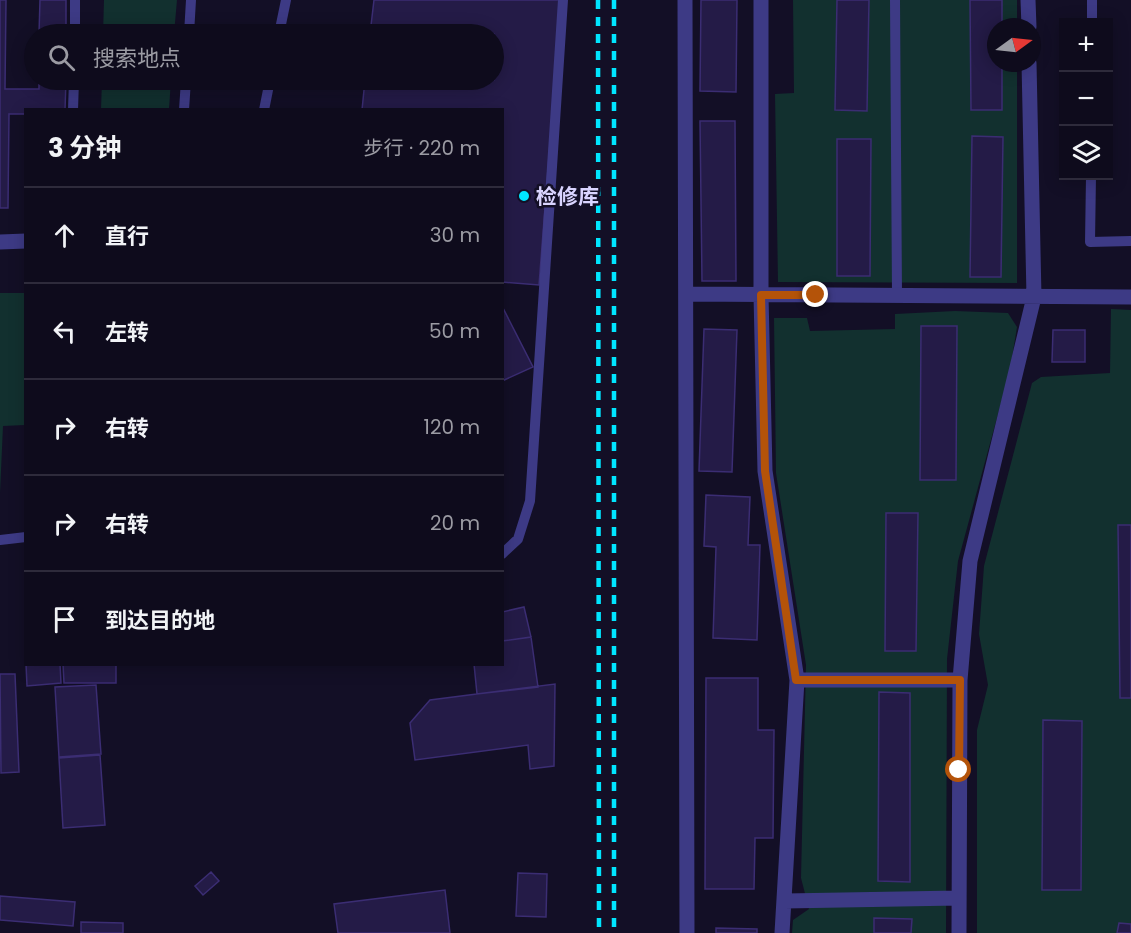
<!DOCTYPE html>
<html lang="zh">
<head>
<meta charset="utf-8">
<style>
  :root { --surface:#0e0b1c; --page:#1c1929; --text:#f1f3f6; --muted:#9b9ba3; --line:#2e2b3b }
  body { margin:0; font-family:Poppins,"Noto Sans SC",sans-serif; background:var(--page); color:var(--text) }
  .controls { position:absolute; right:18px; top:18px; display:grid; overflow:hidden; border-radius:0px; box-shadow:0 3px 15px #0003 }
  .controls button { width:54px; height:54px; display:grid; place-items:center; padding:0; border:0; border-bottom:2px solid var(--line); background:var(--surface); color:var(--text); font:30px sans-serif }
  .compass { position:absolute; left:987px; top:18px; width:54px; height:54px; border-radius:50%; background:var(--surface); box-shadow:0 3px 15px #0003; rotate:75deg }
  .stop { position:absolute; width:18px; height:18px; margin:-14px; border:4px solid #b45309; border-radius:50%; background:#fff }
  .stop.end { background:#b45309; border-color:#fff; box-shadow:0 2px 6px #0008 }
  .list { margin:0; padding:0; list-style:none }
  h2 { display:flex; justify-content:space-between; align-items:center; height:78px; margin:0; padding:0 24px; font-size:26px }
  h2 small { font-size:20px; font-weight:400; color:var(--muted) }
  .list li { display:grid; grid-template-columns:39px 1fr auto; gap:18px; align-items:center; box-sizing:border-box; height:96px; padding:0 24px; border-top:2px solid var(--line) }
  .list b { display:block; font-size:22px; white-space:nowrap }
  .list em { font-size:20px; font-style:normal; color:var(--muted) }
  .icon { flex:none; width:33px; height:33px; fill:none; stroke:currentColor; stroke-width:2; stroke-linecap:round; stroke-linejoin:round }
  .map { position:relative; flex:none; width:1131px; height:933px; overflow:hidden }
  .search { position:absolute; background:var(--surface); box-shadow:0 3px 15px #0003; left:24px; top:24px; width:480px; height:66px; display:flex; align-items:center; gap:15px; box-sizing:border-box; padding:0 21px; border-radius:33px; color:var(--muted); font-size:22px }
  .panel { position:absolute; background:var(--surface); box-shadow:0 3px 15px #0003; left:24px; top:108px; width:480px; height:558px; border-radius:0px }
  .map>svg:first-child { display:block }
  .green { fill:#12302f; fill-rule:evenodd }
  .building { fill:#241b47; stroke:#3b2d73; stroke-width:1.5 }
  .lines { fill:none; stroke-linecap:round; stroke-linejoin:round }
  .service { stroke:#3d3a85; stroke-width:10 }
  .minor { stroke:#3d3a85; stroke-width:15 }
  .rail { stroke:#00e5ff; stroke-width:4.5; stroke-dasharray:9 8; stroke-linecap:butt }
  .route { stroke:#b45309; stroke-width:8 }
  .poi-dot { fill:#00e5ff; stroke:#130f26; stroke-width:2 }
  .labels { text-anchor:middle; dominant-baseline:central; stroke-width:5; stroke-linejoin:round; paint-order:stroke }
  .poi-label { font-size:21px; font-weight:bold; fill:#d9d4ff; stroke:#130f26; text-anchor:start }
</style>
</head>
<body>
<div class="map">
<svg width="1131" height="933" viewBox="0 0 1131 933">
  <rect width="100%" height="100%" fill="#130f26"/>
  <path class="green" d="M104 0H177L174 34H103Z
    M793 0H837L867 110 869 0H970L971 110H1002V63H1017V283L778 282 775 94 794 93ZM972 137H1003L1000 277 970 276ZM837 139 870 140V276L837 275Z
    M1002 0H1017V27H1002Z
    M102 80H171L169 109H101Z
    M0 293H26L25 425 3 426 0 493Z
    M1111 309 1131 310V525H1118L1120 697 1131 698V924L1119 923 1117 933H977V730L988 685 979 634 984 566 1032 383 1041 377 1110 373ZM1044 720 1082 721 1080 890 1042 889Z
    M955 311 1008 313 1017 327 1010 370 958 561 947 659 946 933H911V919L874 918V933H792L793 920 809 909 801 878 806 665 776 473 774 318H807L810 331 895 329V314ZM921 326H957L956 480 920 479ZM887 513 917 514 916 651 885 650ZM880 692 910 693 909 882 878 881Z"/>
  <path class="building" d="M0 0H6L5 89H39V80H66L65 110H26V114H9L8 208H0Z
    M40 0H66V34H39Z
    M374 0H561L539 285 502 282V110H362L365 80H494V34H370Z
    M701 0H737L736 92 700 91Z
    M837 0H869L867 111 835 110Z
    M970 0H1002V27H996V63H1002V110H971Z
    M700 121H735L736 281H702Z
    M972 136 1003 137 1001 277H970Z
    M837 139H871L870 276H837Z
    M502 306 533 367 502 381Z
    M921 326H957L956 480H920Z
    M704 329 737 330 732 472 699 471Z
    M1053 330H1085V362H1052Z
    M706 495 750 497 748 545H760L757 640 713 638 716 547 704 546Z
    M886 513H918L916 651H885Z
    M1118 525H1131V698H1120Z
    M524 607 531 637 502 641V612Z
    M531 637 538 687 477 694 474 664H502V641Z
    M26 664H60L61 683 27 686Z
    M63 664H116V683H64Z
    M0 674H15L19 772 1 773Z
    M706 678H758V730H774L773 838H755L754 889H705Z
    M555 684 554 766 530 769 528 745 415 760 410 723 430 700Z
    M96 685 101 754 59 757 55 687Z
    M879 692 910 693V882L878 881Z
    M1043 720 1082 721 1081 890H1042Z
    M100 755 105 825 63 828 59 758Z
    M211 872 219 881 203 895 195 886Z
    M518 873 547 874 546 917 516 916Z
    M445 890 450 933H338L334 904Z
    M0 896 75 902 73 926 0 920Z
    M874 918 912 919 911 933H874Z
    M81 922 123 923V933H81Z
    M1119 923 1131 924V933H1117Z
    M716 928 757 929V933H716Z"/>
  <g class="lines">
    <path class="service" d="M895 0 897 296
      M1092 22V0
      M75 34V0
      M189 34 191 0
      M279 34 286 0
      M73 110 74 80
      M184 110 186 80
      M264 110 270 80
      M1091 176 1090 242 1131 241
      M0 540 26 537
      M502 554 518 539 530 501 563 0"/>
    <path class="minor" d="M685 0 687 933
      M761 0V295L765 471 797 680 782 933
      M1028 0 1029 27
      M0 242 26 241
      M686 294 1131 297
      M797 680H960
      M785 901 958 898
      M959 933 960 680 970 561 1034 297 1029 63"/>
    <path class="rail" d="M598 0 599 933
      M614 0V933"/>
  </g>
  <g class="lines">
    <path class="route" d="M816 295H761L765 471 796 680H960L959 770"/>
  </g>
  <circle class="poi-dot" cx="524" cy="196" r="6"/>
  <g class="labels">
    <g class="poi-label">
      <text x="536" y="196">检修库</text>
    </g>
  </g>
</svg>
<div class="controls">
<button>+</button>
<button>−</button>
<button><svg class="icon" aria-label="layers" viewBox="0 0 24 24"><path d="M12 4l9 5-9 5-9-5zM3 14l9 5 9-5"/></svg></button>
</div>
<svg class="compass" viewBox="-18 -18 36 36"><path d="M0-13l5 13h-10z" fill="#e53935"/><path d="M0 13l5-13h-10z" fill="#9b9ba3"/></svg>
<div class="stop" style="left:959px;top:770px"></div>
<div class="stop end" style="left:816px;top:295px"></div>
<div class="search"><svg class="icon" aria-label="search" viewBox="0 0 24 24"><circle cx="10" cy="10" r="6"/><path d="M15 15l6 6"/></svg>搜索地点</div>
<section class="panel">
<h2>3 分钟<small>步行 · 220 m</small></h2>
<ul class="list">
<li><svg class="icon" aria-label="ahead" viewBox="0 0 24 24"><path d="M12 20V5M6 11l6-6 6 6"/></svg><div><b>直行</b></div><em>30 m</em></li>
<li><svg class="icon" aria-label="left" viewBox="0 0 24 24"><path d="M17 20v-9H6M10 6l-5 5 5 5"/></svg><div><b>左转</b></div><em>50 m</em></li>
<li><svg class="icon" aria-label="right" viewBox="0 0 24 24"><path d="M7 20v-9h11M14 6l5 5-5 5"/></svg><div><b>右转</b></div><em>120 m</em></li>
<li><svg class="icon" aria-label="right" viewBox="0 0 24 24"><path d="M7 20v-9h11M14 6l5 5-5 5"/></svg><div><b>右转</b></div><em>20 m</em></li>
<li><svg class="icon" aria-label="arrive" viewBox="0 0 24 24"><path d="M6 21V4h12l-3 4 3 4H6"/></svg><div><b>到达目的地</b></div></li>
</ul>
</section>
</div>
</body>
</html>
